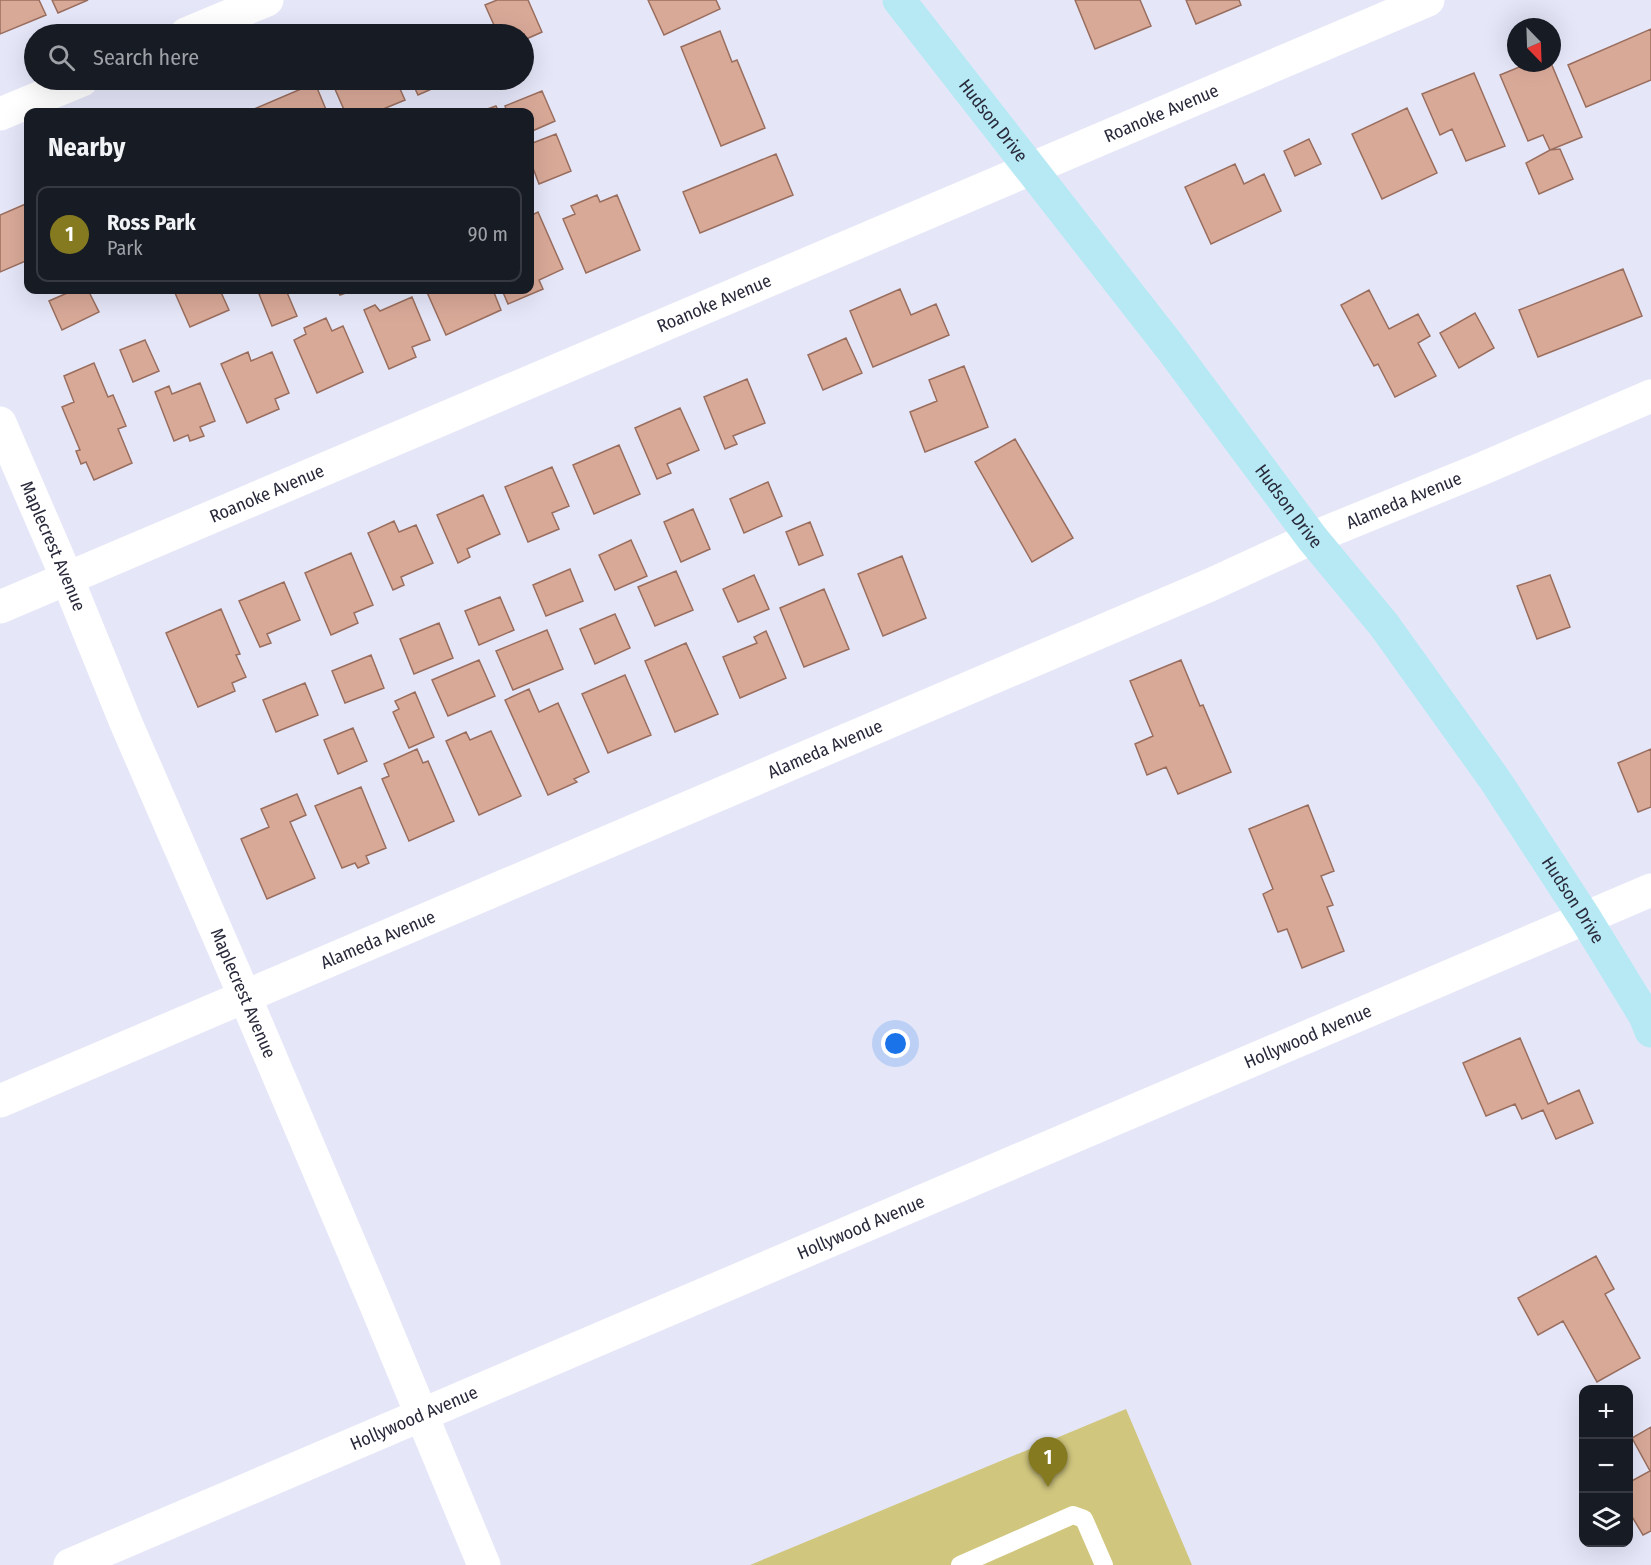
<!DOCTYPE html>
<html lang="en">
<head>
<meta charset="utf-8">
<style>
  :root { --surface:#171b24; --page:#20242c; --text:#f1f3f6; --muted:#9ea1a6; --line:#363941; --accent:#867a20 }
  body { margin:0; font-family:"Fira Sans Condensed",sans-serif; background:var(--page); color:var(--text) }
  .controls { position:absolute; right:18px; bottom:18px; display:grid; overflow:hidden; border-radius:12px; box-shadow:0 6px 24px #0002 }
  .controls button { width:54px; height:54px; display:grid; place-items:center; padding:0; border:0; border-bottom:2px solid var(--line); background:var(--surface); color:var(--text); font:30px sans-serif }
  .compass { position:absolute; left:1507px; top:18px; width:54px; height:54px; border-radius:50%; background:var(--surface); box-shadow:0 6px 24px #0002; rotate:157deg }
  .you { position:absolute; left:896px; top:1044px; width:21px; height:21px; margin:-15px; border:4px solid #fff; border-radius:50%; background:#1a73e8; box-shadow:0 0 0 9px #1a73e833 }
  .badge { display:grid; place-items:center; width:39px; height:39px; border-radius:50%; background:var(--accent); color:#fff; font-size:20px; font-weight:700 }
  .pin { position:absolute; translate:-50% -50px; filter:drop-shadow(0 2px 3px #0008) }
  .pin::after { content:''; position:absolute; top:32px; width:21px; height:18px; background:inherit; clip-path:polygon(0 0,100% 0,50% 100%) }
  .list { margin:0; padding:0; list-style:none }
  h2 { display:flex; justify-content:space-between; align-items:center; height:78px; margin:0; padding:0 24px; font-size:26px }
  h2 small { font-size:20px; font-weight:400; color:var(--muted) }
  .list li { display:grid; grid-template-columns:39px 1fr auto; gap:18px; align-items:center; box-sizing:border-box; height:96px; margin:0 12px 12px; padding:0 12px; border:2px solid var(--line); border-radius:12px }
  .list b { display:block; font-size:22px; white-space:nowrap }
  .list p { margin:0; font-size:20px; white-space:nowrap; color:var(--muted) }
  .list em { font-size:20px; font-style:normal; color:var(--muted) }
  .icon { flex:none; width:33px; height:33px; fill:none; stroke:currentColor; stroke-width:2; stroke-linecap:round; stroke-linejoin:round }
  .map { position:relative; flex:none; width:1651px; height:1565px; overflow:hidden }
  .search { position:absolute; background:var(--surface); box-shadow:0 6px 24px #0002; left:24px; top:24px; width:510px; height:66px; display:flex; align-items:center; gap:15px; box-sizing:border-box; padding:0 21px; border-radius:33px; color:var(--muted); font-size:22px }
  .panel { position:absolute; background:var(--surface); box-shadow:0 6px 24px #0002; left:24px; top:108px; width:510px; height:186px; border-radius:12px }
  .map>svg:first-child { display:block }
  .green { fill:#d0c67e }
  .building { fill:#d9a998; stroke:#9a6e5e; stroke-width:1.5 }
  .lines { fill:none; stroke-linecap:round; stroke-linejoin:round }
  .lane { stroke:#fff; stroke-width:18 }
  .street { stroke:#fff; stroke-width:33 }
  .secondary { stroke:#b7e9f5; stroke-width:33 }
  .labels { text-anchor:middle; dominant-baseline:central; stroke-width:5; stroke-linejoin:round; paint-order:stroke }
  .street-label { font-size:18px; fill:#28293a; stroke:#fff }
</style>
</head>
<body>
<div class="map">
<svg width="1651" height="1565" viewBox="0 0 1651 1565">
  <rect width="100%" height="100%" fill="#e5e7f9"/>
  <path class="green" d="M1126 1409 1192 1565H750Z"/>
  <path class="building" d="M0 0H39L46 15 0 34Z
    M52 0H88L58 13Z
    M497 0H528L542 32 524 40V34H498L485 5Z
    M648 0H716L720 9 664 35Z
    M1075 0H1140L1151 26 1095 49Z
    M1186 0H1239L1241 5 1196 24Z
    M453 25 457 34H431Z
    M1651 29V80L1586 107 1568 65Z
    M720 31 732 62 737 60 765 128 721 146 681 47Z
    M1529 63H1551L1582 137 1550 150 1543 135 1528 141 1500 75Z
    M1474 73 1505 146 1466 161 1452 129 1440 135 1422 94Z
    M331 80H396L405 100 376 112H345Z
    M411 80H452L418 95Z
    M315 83 327 112H256L254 109Z
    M542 91 555 121 530 132V112H507L505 106Z
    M496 106 499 112H479Z
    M1407 108 1437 173 1382 199 1352 134Z
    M556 134 571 171 539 184 530 160V144Z
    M1309 139 1321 164 1295 176 1284 151Z
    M1560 149 1573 179 1539 194 1526 163 1550 150Z
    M776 154 793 195 700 233 683 192Z
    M1235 164 1244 184 1264 174 1281 211 1211 244 1185 187Z
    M597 195 600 202 617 195 640 250 586 273 563 219 575 214 571 206Z
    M28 203V260L0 272V215Z
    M538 212 563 269 539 280 543 289 508 304 502 290H530V216Z
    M1623 269 1642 316 1538 357 1519 310Z
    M900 289 911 315 936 304 949 335 873 367 850 311Z
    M74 290H88L99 312 62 330 49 301Z
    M184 290H220L229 310 190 327 175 293Z
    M269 290H286L297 316 272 326 259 294Z
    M337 290H354L340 295Z
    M426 290H493L501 310 446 335Z
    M1369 290 1389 329 1418 314 1430 336 1418 343 1436 376 1395 397 1378 364 1374 366 1341 305Z
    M412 297 430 340 412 347 416 357 389 369 364 310 375 305 380 311Z
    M1475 313 1494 348 1459 368 1440 333Z
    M326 318 332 331 343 326 363 372 317 393 294 340 306 334 304 328Z
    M846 338 862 373 823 390 808 355Z
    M145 340 159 371 133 382 120 350Z
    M248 352 251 361 272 352 289 393 275 399 279 409 247 423 221 364Z
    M94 363 108 397 113 395 126 426 118 429 132 463 94 480 86 462 81 464 76 451 80 450 62 407 74 402 64 376Z
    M964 366 988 427 925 452 910 412 937 401 929 380Z
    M747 379 765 423 733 436 737 444 725 449 704 397Z
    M200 383 215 421 200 427 204 436 190 441 188 435 174 441 155 392 169 386 172 394Z
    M680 408 699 450 667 464 671 473 657 479 635 428Z
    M1015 439 1073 538 1032 562 975 462Z
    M619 445 640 494 594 514 573 465Z
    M552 467 569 506 552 513 559 529 528 542 505 487Z
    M768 482 782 516 744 533 730 499Z
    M483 495 500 534 467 549 470 557 458 563 437 515Z
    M693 509 710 549 681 562 664 522Z
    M394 521 399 532 416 525 433 563 401 577 404 585 393 590 368 533Z
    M810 522 823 555 799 565 786 532Z
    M631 540 647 576 615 590 599 555Z
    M351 553 373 605 354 613 358 623 331 635 305 573Z
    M902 556 926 618 883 636 858 574Z
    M570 569 583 601 546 616 533 585Z
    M676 571 693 610 655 626 638 587Z
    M754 575 769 609 738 622 723 589Z
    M1550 575 1570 627 1537 639 1517 586Z
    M284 582 300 620 267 634 271 643 260 647 239 601Z
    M824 589 849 649 804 667 780 608Z
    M500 597 514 630 479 645 465 611Z
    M221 609 240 654 236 655 246 677 232 683 235 691 198 707 166 633Z
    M615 614 630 648 595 664 580 629Z
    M439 623 453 658 414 674 400 639Z
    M547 630 563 669 513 690 496 651Z
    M766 631 786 678 740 698 723 657 757 643 754 637Z
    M686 643 718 714 675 732 645 661Z
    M371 655 384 688 345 703 332 671Z
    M479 660 495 696 448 716 432 680Z
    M1181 660 1200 706 1203 705 1231 772 1178 794 1166 767 1147 775 1135 744 1153 736 1130 681Z
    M625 675 651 735 608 753 582 694Z
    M305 683 318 715 276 732 263 700Z
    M529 689 539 712 558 703 589 772 574 779 577 782 548 795 505 700Z
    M415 692 434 737 409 748 393 712 399 709 395 701Z
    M353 728 367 761 338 774 324 740Z
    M491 731 521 796 479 815 446 741 466 732 470 740Z
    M417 749 423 763 428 761 454 821 409 841 382 779 389 776 384 764Z
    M1651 749V807L1638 812 1618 763Z
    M361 787 386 848 366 856 369 863 358 868 355 863 342 868 315 806Z
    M297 794 306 815 290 822 315 878 267 899 241 839 269 827 261 809Z
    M1308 805 1334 871 1321 876 1333 905 1327 907 1344 951 1302 968 1287 929 1278 932 1263 894 1273 889 1249 829Z
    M1520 1038 1548 1104 1579 1090 1593 1123 1556 1139 1543 1110 1522 1119 1515 1104 1486 1116 1463 1063Z
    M1596 1256 1614 1289 1605 1294 1640 1358 1597 1382 1563 1321 1538 1335 1518 1298Z
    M1651 1427V1531L1643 1535 1628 1510V1483L1650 1471 1632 1438Z"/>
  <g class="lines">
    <path class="lane" d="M960 1565 1073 1515 1084 1519 1104 1565"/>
    <g class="street">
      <path d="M186 34 267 0"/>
      <path d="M0 114 82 80"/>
      <path id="s1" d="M0 423 67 578 126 723 245 997 373 1298 484 1565"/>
      <path id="s2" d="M0 607 1428 0"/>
      <path id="s3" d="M0 1101 1210 585 1312 538 1479 470 1651 396"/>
      <path id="s4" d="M70 1565 1651 890"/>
    </g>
    <path class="secondary" id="s5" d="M899 0 1170 347 1312 538 1384 625 1495 780 1585 918 1645 1016 1651 1031"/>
  </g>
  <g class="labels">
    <g class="street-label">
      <text stroke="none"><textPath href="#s2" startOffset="1262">Roanoke Avenue</textPath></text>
      <text stroke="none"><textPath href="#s5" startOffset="153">Hudson Drive</textPath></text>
      <text stroke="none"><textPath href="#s2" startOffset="776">Roanoke Avenue</textPath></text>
      <text stroke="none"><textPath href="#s2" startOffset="290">Roanoke Avenue</textPath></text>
      <text stroke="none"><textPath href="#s3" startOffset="1527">Alameda Avenue</textPath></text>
      <text stroke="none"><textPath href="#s5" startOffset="639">Hudson Drive</textPath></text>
      <text stroke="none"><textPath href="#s1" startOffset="134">Maplecrest Avenue</textPath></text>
      <text stroke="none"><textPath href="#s3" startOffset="897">Alameda Avenue</textPath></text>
      <text stroke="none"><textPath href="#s5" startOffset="1125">Hudson Drive</textPath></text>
      <text stroke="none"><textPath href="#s3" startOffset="411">Alameda Avenue</textPath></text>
      <text stroke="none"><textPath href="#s1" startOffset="620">Maplecrest Avenue</textPath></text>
      <text stroke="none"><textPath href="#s4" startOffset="1346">Hollywood Avenue</textPath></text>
      <text stroke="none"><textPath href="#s4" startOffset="860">Hollywood Avenue</textPath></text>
      <text stroke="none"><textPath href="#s4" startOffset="374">Hollywood Avenue</textPath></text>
    </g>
  </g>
</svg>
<div class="controls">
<button>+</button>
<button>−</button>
<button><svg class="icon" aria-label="layers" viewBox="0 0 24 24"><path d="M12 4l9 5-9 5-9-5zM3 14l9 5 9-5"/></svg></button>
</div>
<svg class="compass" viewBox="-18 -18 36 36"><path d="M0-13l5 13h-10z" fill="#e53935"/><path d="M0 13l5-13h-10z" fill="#9ea1a6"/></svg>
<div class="you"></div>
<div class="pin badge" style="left:1048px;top:1487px">1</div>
<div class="search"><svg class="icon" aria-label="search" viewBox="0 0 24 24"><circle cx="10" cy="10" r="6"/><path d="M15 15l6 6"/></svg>Search here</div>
<section class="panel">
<h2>Nearby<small></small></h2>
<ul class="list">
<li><span class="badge">1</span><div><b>Ross Park</b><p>Park</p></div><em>90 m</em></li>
</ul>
</section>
</div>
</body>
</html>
